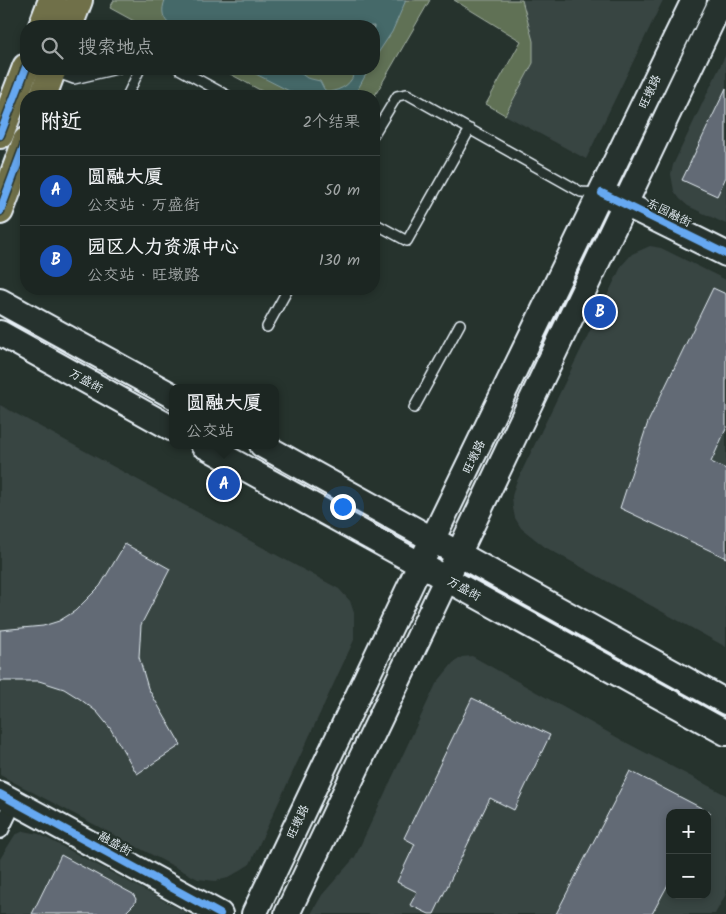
<!DOCTYPE html>
<html lang="zh">
<head>
<meta charset="utf-8">
<style>
  :root { --surface:#1c2622; --page:#252e2a; --text:#f1f3f6; --muted:#a0a5a5; --line:#3a4340; --accent:#b45309 }
  body { margin:0; font-family:Kalam,"LXGW WenKai TC",sans-serif; background:var(--page); color:var(--text) }
  .controls { position:absolute; right:15px; bottom:15px; display:grid; overflow:hidden; border-radius:10px; box-shadow:0 2px 8px #0003 }
  .controls button { width:45px; height:45px; display:grid; place-items:center; padding:0; border:0; border-bottom:1px solid var(--line); background:var(--surface); color:var(--text); font:25px sans-serif }
  .you { position:absolute; left:342px; top:506px; width:18px; height:18px; margin:-12px; border:4px solid #fff; border-radius:50%; background:#1a73e8; box-shadow:0 0 0 8px #1a73e833 }
  .badge { display:grid; place-items:center; width:32px; height:32px; border-radius:50%; background:var(--accent); color:#fff; font-size:16px; font-weight:700 }
  .pin { position:absolute; translate:-50% -50%; border:2px solid #fff; box-shadow:0 1px 5px #0006 }
  .popup { position:absolute; left:169px; top:384px; width:110px; height:65px; box-sizing:border-box; display:grid; place-content:center; border-radius:10px; background:var(--surface); filter:drop-shadow(0 1px 4px #0005); font-size:16px; white-space:nowrap; color:var(--muted) }
  .popup b { font-size:19px; color:var(--text) }
  .popup::after { content:''; position:absolute; left:50%; top:100%; margin-left:-10px; border:10px solid transparent; border-top-color:var(--surface) }
  .list { margin:0; padding:0; list-style:none }
  h2 { display:flex; justify-content:space-between; align-items:center; height:65px; margin:0; padding:0 20px; font-size:21px }
  h2 small { font-size:16px; font-weight:400; color:var(--muted) }
  .list li { display:grid; grid-template-columns:32px 1fr auto; gap:15px; align-items:center; box-sizing:border-box; height:70px; padding:0 20px; border-top:1px solid var(--line) }
  .list b { display:block; font-size:19px; white-space:nowrap }
  .list p { margin:0; font-size:16px; white-space:nowrap; color:var(--muted) }
  .list em { font-size:16px; font-style:normal; color:var(--muted) }
  .icon { flex:none; width:28px; height:28px; fill:none; stroke:currentColor; stroke-width:2; stroke-linecap:round; stroke-linejoin:round }
  .map { position:relative; flex:none; width:726px; height:914px; overflow:hidden }
  .search { position:absolute; background:var(--surface); box-shadow:0 2px 8px #0003; left:20px; top:20px; width:360px; height:55px; display:flex; align-items:center; gap:12px; box-sizing:border-box; padding:0 18px; border-radius:20px; color:var(--muted); font-size:19px }
  .panel { position:absolute; background:var(--surface); box-shadow:0 2px 8px #0003; left:20px; top:90px; width:360px; height:205px; border-radius:20px }
  .map>svg:first-child { display:block }
  .built { fill:#384442; fill-rule:evenodd }
  .green { fill:#607154; stroke:#a4b1a6 }
  .water { fill:#446969; stroke:#869fa2 }
  .building { fill:#626a74; stroke:#e8f1f8 }
  .lines { fill:none; stroke-linecap:round; stroke-linejoin:round }
  .lane-casing { stroke:#e8f1f8; stroke-width:12 }
  .street-casing { stroke:#e8f1f8; stroke-width:20 }
  .secondary-casing { stroke:#e8f1f8; stroke-width:28 }
  .primary-casing { stroke:#e8f1f8; stroke-width:30 }
  .lane { stroke:#26332d; stroke-width:9 }
  .street { stroke:#26332d; stroke-width:16 }
  .secondary { stroke:#26332d; stroke-width:24 }
  .primary { stroke:#6f704a; stroke-width:26 }
  .cycleway-casing { stroke:#26332d; stroke-width:11 }
  .cycleway { stroke:#66a8f1; stroke-width:8 }
  .labels { text-anchor:middle; dominant-baseline:central; stroke-width:4; stroke-linejoin:round; paint-order:stroke }
  .street-label { font-size:12px; fill:#e8f1f8; stroke:#26332d }
</style>
</head>
<body>
<div class="map">
<svg width="726" height="914" viewBox="0 0 726 914">
  <rect width="100%" height="100%" fill="#26332d"/>
  <filter id="ink" filterUnits="userSpaceOnUse"><feTurbulence type="fractalNoise" baseFrequency=".02" numOctaves="2"/><feDisplacementMap in="SourceGraphic" scale="10" xChannelSelector="R" yChannelSelector="G"/><feConvolveMatrix kernelMatrix="1 2 1 2 8 2 1 2 1" color-interpolation-filters="sRGB"/></filter>
  <g filter="url(#ink)">
    <path class="built" d="M522 0H663L586 159 505 115 533 63V41Z
      M726 54V224L688 206 680 199 674 191 671 174 673 165Z
      M650 246 661 248 726 280V647L545 547 521 528 515 518 513 508 512 496 516 483 622 265 632 254Z
      M0 405 339 589 350 601 354 613V640L250 864 228 878 215 881 198 879 0 775Z
      M472 656 627 743 726 795V894L715 914H311L322 895 355 857 436 684 453 663 462 657ZM670 813H707V895H670Z
      M24 831 39 834 189 914H0V859L15 835Z"/>
    <path class="green" d="M114 0H430L374 97 271 96 221 69H374V26H143L110 8Z
      M454 0H522L533 41V63L505 115 486 104 521 41Z"/>
    <path class="water" d="M165 0H406L392 32 374 59V26H171C162 18 161 11 165 0Z
      M246 69H295L307 78 320 81 324 89 328 92C342 90 353 84 355 69H369L354 96H299Z"/>
    <path class="building" d="M726 88V177L717 196 682 180Z
      M713 288 726 294V429L711 462 726 469V558L620 508 648 422Z
      M125 544 170 569 141 625 139 657 148 688 181 745 137 774 110 728 97 712 80 699 64 689 39 681H0V630L43 626 59 621 75 611 100 586Z
      M472 698 550 735 514 810 490 798 434 914H429L410 905 417 892 397 882 415 844 404 838Z
      M630 771 711 813H670V881L652 914H556Z
      M61 855 133 894 136 899 135 903 124 914H32Z"/>
    <g class="lines">
      <g class="lane-casing">
        <path id="lane" d="M179 69 228 96
          M55 72 74 79 117 69
          M127 96 140 69
          M374 134 397 96 407 94 581 192 599 193
          M374 223 407 241 470 129
          M267 327 288 289
          M414 408 460 324"/>
      </g>
      <g class="street-casing">
        <path id="street" d="M0 830 14 801"/>
      </g>
      <g class="secondary-casing">
        <path id="secondary" d="M611 197 726 254
          M0 301 173 396
          M0 333 173 429
          M203 445 726 733
          M262 445 726 702
          M0 794 220 914
          M254 914 420 565 694 0
          M287 914 722 0"/>
      </g>
      <g class="primary-casing">
        <path id="primary" d="M42 26 52 0
          M69 26 79 0
          M43 96 53 69
          M0 135 26 67
          M0 211 26 141"/>
      </g>
      <use href="#lane" class="lane"/>
      <use href="#street" class="street"/>
      <use href="#secondary" class="secondary"/>
      <use href="#primary" class="primary"/>
      <g class="cycleway-casing">
        <path id="cycleway" d="M0 135 26 67
          M602 193 726 254
          M0 211 26 141
          M0 794 220 914"/>
      </g>
      <use href="#cycleway" class="cycleway"/>
    </g>
  </g>
  <g class="labels">
    <g class="street-label">
      <text transform="translate(650 92) rotate(-65)">旺墩路</text>
      <text transform="translate(669 213) rotate(26)">东园融街</text>
      <text transform="translate(86 381) rotate(29)">万盛街</text>
      <text transform="translate(474 457) rotate(-64)">旺墩路</text>
      <text transform="translate(464 589) rotate(29)">万盛街</text>
      <text transform="translate(298 822) rotate(-65)">旺墩路</text>
      <text transform="translate(115 844) rotate(29)">融盛街</text>
    </g>
  </g>
</svg>
<div class="controls">
<button>+</button>
<button>−</button>
</div>
<div class="you"></div>
<div class="pin badge" style="left:224px;top:484px;background:#1a4fb4">A</div>
<div class="popup"><b>圆融大厦</b>公交站</div>
<div class="pin badge" style="left:600px;top:312px;background:#1a4fb4">B</div>
<div class="search"><svg class="icon" aria-label="search" viewBox="0 0 24 24"><circle cx="10" cy="10" r="6"/><path d="M15 15l6 6"/></svg>搜索地点</div>
<section class="panel">
<h2>附近<small>2个结果</small></h2>
<ul class="list">
<li><span class="badge" style="background:#1a4fb4">A</span><div><b>圆融大厦</b><p>公交站 · 万盛街</p></div><em>50 m</em></li>
<li><span class="badge" style="background:#1a4fb4">B</span><div><b>园区人力资源中心</b><p>公交站 · 旺墩路</p></div><em>130 m</em></li>
</ul>
</section>
</div>
</body>
</html>
